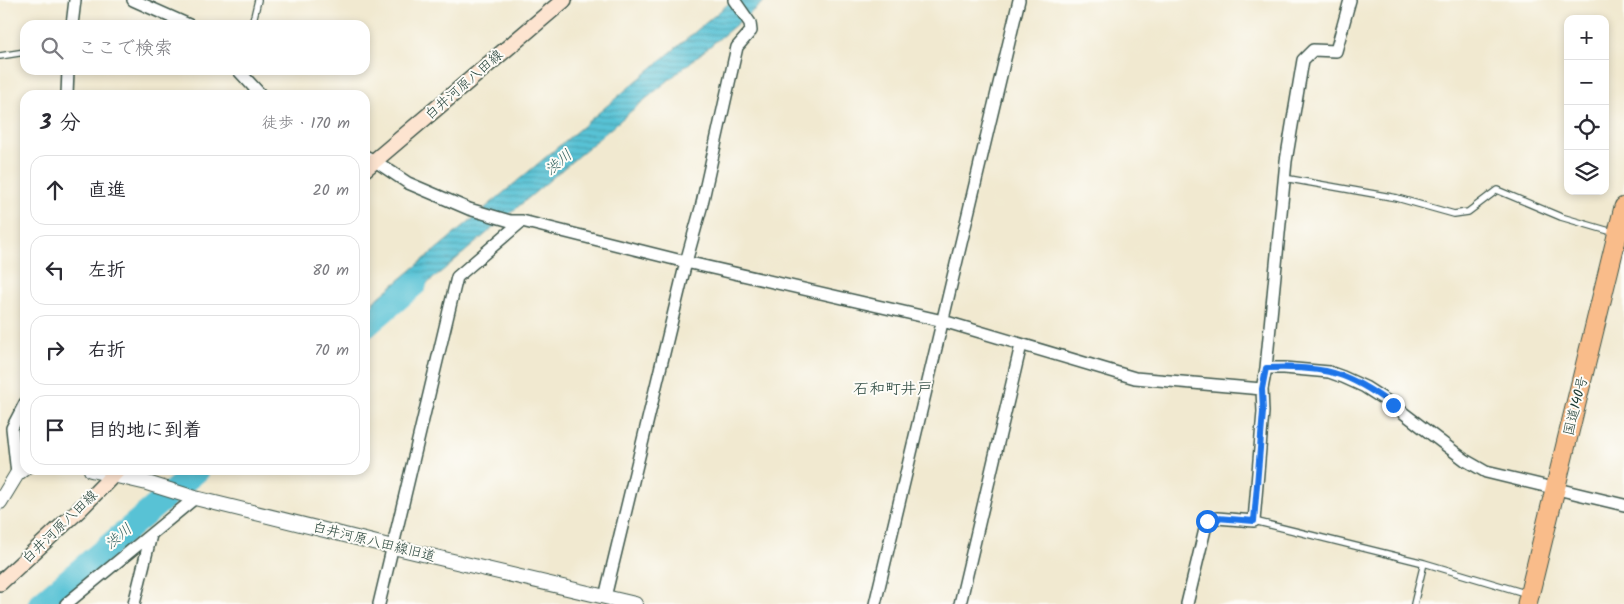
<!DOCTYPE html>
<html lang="ja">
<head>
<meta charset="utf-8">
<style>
  :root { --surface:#fff; --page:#f7f7f7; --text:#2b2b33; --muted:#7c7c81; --line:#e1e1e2 }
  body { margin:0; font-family:Kalam,"Klee One",sans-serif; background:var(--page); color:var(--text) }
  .controls { position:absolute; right:15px; top:15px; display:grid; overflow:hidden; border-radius:10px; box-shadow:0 2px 8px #0003 }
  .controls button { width:45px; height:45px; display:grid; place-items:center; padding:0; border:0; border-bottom:1px solid var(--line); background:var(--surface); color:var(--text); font:25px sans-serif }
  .stop { position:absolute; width:15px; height:15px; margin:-11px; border:4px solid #1a73e8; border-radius:50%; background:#fff }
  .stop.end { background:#1a73e8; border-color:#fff; box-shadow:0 1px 5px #0008 }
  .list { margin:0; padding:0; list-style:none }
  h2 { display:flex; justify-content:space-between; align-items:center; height:65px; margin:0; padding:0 20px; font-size:21px }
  h2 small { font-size:16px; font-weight:400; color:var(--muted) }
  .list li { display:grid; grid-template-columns:32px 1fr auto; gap:15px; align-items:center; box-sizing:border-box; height:70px; margin:0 10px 10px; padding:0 10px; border:1px solid var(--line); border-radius:15px }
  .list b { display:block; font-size:19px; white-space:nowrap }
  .list em { font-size:16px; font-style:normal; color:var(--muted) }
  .icon { flex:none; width:28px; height:28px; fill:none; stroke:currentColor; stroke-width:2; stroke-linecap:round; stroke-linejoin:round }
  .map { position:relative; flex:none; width:1624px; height:604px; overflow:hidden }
  .search { position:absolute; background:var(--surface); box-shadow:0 2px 8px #0003; left:20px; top:20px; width:350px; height:55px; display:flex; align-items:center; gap:12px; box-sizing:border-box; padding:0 18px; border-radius:15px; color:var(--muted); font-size:19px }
  .panel { position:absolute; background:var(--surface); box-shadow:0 2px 8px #0003; left:20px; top:90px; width:350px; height:385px; border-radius:15px }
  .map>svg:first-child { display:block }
  .water { fill:url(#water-rules); stroke:#3c8084 }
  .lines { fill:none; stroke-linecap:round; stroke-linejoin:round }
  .river { stroke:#59c2d5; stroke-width:24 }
  .service-casing { stroke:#3e574b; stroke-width:8 }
  .minor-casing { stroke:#3e574b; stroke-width:14 }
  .tertiary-casing { stroke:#3e574b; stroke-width:16 }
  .secondary-casing { stroke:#3e574b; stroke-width:18 }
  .trunk-casing { stroke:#3e574b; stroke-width:21 }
  .service { stroke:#fff; stroke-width:5.5 }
  .minor { stroke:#fff; stroke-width:11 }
  .tertiary { stroke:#fff; stroke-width:14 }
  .secondary { stroke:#fde4d0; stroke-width:15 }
  .trunk { stroke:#f9bc8a; stroke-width:19 }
  .route { stroke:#1a73e8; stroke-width:6 }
  .labels { text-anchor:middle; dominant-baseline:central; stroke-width:4; stroke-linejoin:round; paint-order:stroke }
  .street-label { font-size:14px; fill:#1f3d34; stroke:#fdfcf7 }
  .water-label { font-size:15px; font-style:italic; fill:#2e5e5c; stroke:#fdfcf7 }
  .quarter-label { font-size:16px; fill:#1f3d34; stroke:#fdfcf7 }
</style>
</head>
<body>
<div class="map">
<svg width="1624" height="604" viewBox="0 0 1624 604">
  <defs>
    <pattern id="water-rules" width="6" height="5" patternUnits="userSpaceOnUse" patternTransform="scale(1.25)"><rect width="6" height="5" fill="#59c2d5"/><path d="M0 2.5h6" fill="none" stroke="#499fae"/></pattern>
  </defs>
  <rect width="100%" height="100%" fill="#fdfcf7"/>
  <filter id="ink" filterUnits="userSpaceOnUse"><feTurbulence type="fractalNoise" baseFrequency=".02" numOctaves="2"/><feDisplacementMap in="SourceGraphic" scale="10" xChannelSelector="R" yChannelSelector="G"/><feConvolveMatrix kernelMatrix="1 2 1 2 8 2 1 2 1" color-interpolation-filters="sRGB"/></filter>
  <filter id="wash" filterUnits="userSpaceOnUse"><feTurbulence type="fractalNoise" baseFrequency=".0096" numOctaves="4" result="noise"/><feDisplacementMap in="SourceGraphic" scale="20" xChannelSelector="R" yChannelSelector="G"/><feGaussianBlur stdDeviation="1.12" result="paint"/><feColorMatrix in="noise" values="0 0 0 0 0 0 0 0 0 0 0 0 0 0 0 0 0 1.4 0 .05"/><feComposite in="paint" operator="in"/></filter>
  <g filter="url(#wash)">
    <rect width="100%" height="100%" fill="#f1e9d0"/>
    <path class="water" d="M733 0H766L636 107 402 305 372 303Z"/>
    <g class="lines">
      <path class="river" d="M365 327 415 284
        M40 604 198 470"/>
    </g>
  </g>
  <g filter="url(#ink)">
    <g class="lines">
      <g class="service-casing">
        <path id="service" d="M252 25 258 0
          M0 56 25 52
          M1284 178 1397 198 1454 214 1468 212 1497 190 1561 217 1616 233
          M1254 521 1424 563 1528 594
          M1414 604 1424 563"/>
      </g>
      <g class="minor-casing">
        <path id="minor" d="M133 0 189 25
          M72 25 75 0
          M238 70 261 95
          M67 95 68 70
          M365 156 375 161 408 183 469 209 510 221H522L686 262 943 321 1135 378 1262 389
          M1266 368H1284L1329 372 1343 377 1365 387 1393 405 1465 460 1486 472 1624 505
          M17 474 12 428 25 403
          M605 597 686 262 701 208 737 47 751 31 750 23 734 0
          M66 604 195 498
          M134 604 151 535
          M379 604 457 277 522 221
          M875 604 1019 0
          M960 604 1021 345
          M1187 604 1207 521 1217 518 1254 521 1263 412 1262 389 1266 368 1286 161 1303 60 1313 50 1336 51 1350 0"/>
      </g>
      <g class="tertiary-casing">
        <path id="tertiary" d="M91 470 147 483 195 498 393 547 635 604
          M0 502 17 474 25 468"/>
      </g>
      <g class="secondary-casing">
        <path id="secondary" d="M365 169 564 0
          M0 583 79 510 118 470"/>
      </g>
      <g class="trunk-casing">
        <path id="trunk" d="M1527 604 1624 207"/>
      </g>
      <use href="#service" class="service"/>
      <use href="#minor" class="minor"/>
      <use href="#tertiary" class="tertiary"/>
      <use href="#secondary" class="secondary"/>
      <use href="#trunk" class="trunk"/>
    </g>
  </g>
  <g class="lines" filter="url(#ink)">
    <path class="route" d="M1207 521 1217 518 1254 521 1263 412 1262 389 1266 368C1291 367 1320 367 1343 376 1361 383 1377 394 1393 405"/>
  </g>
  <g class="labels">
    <g class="street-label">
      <text transform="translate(464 85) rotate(-41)">白井河原八田線</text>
      <text transform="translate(1576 406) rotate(-76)">国道140号</text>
      <text transform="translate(60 527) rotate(-44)">白井河原八田線</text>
      <text transform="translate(374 542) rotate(14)">白井河原八田線旧道</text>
    </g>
    <g class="water-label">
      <text transform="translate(559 163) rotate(-40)">渋川</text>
      <text transform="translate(119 537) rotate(-40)">渋川</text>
    </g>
    <g class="quarter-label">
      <text x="893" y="389">石和町井戸</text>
    </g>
  </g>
</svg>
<div class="controls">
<button>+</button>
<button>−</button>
<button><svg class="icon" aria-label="locate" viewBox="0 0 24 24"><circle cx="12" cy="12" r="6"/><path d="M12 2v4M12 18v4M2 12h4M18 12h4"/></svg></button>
<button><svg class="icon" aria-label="layers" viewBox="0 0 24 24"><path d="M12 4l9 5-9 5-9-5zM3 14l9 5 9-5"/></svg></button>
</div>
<div class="stop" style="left:1207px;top:521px"></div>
<div class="stop end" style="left:1393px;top:405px"></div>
<div class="search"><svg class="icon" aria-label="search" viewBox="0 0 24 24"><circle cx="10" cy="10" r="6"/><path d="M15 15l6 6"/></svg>ここで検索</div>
<section class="panel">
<h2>3 分<small>徒歩 · 170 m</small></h2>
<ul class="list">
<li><svg class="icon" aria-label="ahead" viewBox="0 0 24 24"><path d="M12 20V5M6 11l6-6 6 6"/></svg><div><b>直進</b></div><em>20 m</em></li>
<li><svg class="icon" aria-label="left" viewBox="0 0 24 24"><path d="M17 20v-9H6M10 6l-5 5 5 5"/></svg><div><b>左折</b></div><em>80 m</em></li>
<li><svg class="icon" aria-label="right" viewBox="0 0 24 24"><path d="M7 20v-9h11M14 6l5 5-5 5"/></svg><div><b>右折</b></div><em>70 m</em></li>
<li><svg class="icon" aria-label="arrive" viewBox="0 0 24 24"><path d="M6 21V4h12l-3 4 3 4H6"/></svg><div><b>目的地に到着</b></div></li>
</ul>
</section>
</div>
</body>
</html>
